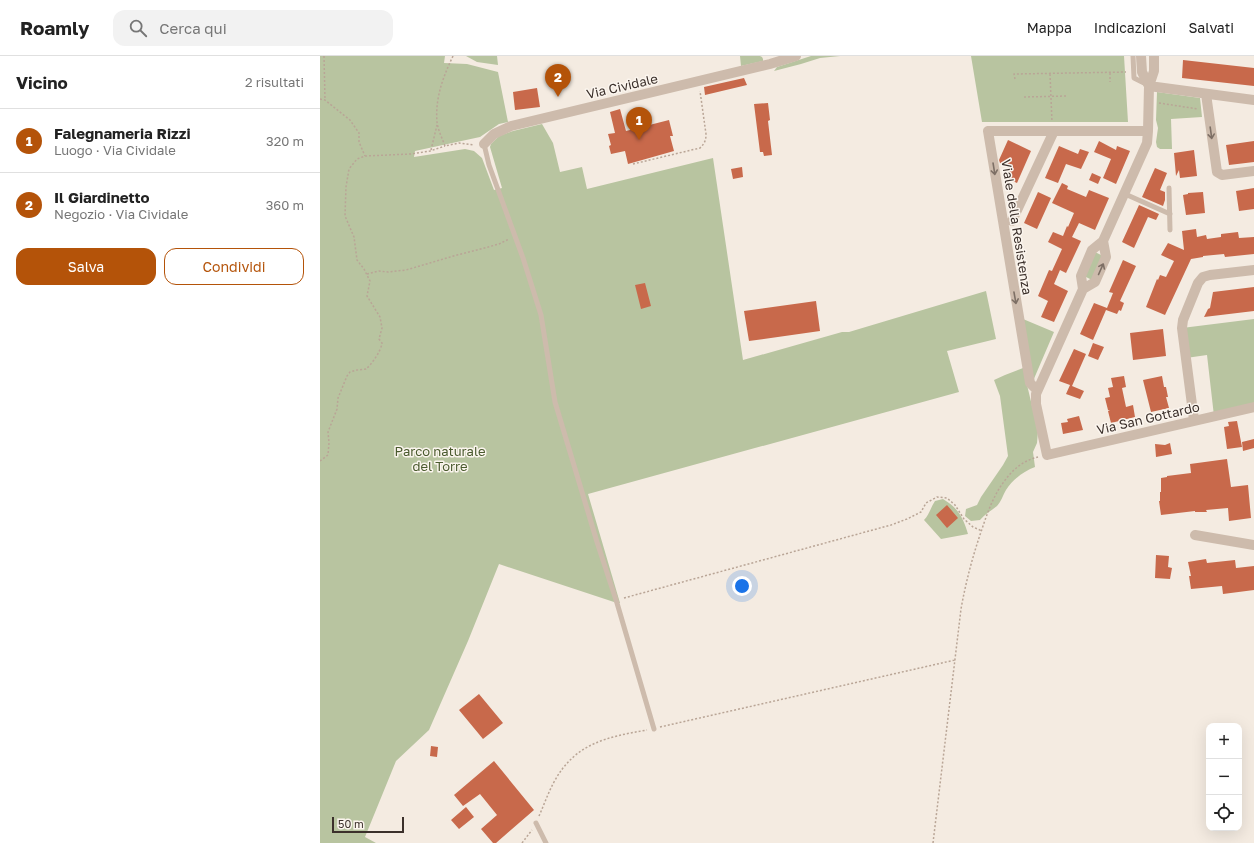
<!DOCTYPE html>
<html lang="it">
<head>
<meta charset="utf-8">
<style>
  :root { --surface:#fff; --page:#f2f2f2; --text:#222; --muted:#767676; --line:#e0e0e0; --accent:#b45309 }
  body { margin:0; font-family:"Golos Text",sans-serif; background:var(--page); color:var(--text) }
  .controls { position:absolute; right:12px; bottom:12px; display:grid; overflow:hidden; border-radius:8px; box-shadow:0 4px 16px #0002 }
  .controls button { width:36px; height:36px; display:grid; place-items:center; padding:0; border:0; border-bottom:1px solid var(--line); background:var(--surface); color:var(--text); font:20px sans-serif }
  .scale { position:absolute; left:12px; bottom:10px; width:72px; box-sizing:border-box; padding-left:4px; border:2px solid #3b302b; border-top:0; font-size:11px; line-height:14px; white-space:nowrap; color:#3b302b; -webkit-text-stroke:3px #fbf5ee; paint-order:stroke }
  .you { position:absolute; left:422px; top:530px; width:14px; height:14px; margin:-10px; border:3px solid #fff; border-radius:50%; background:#1a73e8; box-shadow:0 0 0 6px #1a73e833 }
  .badge { display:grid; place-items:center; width:26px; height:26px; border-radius:50%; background:var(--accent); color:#fff; font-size:13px; font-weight:700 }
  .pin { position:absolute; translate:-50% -33px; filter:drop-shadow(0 1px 2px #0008) }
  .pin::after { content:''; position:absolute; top:21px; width:14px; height:12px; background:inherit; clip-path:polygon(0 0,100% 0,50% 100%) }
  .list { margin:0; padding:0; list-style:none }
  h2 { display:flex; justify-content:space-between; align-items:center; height:52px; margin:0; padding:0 16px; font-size:17px }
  h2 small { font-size:13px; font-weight:400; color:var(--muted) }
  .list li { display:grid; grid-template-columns:26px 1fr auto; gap:12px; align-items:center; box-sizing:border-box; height:64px; padding:0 16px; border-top:1px solid var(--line) }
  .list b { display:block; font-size:15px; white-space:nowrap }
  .list p { margin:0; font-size:13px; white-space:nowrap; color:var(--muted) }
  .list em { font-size:13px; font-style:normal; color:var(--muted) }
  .actions { display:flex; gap:8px; padding:12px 16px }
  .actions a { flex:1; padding:9px 0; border:1px solid var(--accent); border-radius:12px; text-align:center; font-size:14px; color:var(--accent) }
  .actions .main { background:var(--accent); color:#fff }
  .icon { flex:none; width:22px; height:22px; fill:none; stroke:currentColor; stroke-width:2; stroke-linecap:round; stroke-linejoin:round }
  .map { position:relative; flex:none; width:934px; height:787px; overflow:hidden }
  header { display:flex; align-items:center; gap:24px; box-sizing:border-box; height:56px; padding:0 20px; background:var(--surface); border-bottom:1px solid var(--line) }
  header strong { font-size:19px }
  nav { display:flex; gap:22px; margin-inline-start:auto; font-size:14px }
  .search { width:280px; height:36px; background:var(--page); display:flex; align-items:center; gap:10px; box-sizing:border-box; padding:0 14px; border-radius:12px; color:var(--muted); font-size:15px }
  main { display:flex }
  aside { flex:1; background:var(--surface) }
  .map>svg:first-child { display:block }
  .green { fill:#b8c4a0 }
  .building { fill:#c8694b }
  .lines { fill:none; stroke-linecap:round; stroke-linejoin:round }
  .path { stroke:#b9a596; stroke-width:1.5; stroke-dasharray:2 2; stroke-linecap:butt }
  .lane { stroke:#cdbbac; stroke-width:5 }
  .street { stroke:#cdbbac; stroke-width:10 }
  .oneway { stroke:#7d6f65 }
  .labels { text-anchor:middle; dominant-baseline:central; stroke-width:3; stroke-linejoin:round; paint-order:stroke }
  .street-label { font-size:13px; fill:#3b302b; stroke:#fbf5ee }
  .park-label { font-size:13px; fill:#4a5a2e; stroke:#fbf5ee }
</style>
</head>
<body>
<header>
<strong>Roamly</strong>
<div class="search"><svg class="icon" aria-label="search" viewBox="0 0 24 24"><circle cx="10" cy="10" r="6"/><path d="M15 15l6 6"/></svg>Cerca qui</div>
<nav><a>Mappa</a><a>Indicazioni</a><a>Salvati</a></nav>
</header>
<main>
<aside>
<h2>Vicino<small>2 risultati</small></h2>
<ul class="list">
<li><span class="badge">1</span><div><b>Falegnameria Rizzi</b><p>Luogo · Via Cividale</p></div><em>320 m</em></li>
<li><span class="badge">2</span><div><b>Il Giardinetto</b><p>Negozio · Via Cividale</p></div><em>360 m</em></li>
</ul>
<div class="actions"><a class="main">Salva</a><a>Condividi</a></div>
</aside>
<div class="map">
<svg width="934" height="787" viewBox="0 0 934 787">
  <rect width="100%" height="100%" fill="#f4ebe1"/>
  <path class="green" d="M0 0H125L124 7 147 8 178 16 188 66 179 68 160 81 95 95 94 101 145 93 154 95 162 102 174 134 182 132 170 91 171 88 179 80 193 75 222 68 233 87 240 116 262 111 267 133 393 102 423 304 522 276H529L666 235 676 283 627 295 639 336 268 438 300 547H297L179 508 148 585 109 674 76 705 45 781 56 787H0Z
    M146 0H177L178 9 157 6Z
    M420 0H440L442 1 443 3V5L421 10Z
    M491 0H520L500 2 481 8 454 15 457 11Z
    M651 0H804L808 66H662Z
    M837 36 880 42 882 61 851 63 852 93H840L837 91 836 86 838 72 836 64Z
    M775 196 783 200 772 224 764 220Z
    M703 263 734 276 713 325Z
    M934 263V351L894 360 887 299 866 302 862 272Z
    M703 312 718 375 717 387 713 396 715 411C704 415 692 424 686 434 683 439 681 446 677 450 671 455 665 458 660 464L651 465 645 460 646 453 657 449 661 441 683 409 688 400 680 340 674 324 685 319Z
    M623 443C638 452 643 461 648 478L621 483 604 464C609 459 611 451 615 445Z"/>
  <path class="building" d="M863 4 934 12V30L862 22Z
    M424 22 427 29 385 39 384 31Z
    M217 32 220 51 195 54 193 36Z
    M448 47 450 64 448 65 452 99 444 100 443 96H440L434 48Z
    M300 53 306 75 349 64 353 80H350L354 95 308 108 305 95 291 98 289 90 291 89 288 78 295 77 290 56Z
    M688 84 711 95 697 127 684 121 688 111 680 107 679 104Z
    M779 85 796 94 797 90 810 95 796 128 783 122 791 103 774 96Z
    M934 85V106L909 109 906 89Z
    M739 90 758 98 760 93 769 96 761 113 746 108 738 127 725 122Z
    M874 94 877 120 860 122 859 114 856 120 854 97Z
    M422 111 423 121 413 123 411 113Z
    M835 112 847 117 840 134 845 136V144L843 150 822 141Z
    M772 117 781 121 778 128 769 124Z
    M742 127 748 130 747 133 766 141 769 134 789 142 775 174 759 167 752 181 761 185 746 217 740 214 734 228 748 235 734 266 721 261 728 245 718 240 729 214 732 215 742 193 728 186 733 176 743 180 747 170 748 171 754 157 732 147Z
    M934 132V153L919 155 916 135Z
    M718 136 731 142 717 173 704 167Z
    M883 136 885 157 866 159 863 139 868 138V137Z
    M819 149 839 158 836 164 828 161 814 192 802 186Z
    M876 173 877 181 886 179 887 183 901 181V178L918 176 919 182 934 181V198L905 201 904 198 883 200V201L871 203 845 259 826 251 837 223 838 224 840 219 846 221 854 205 841 199 848 187 864 194 862 175Z
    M803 204 816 210 800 245 804 247 801 255 799 254 797 258 786 254 773 284 760 278 774 247 787 252 793 237 789 236Z
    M325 227 331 250 321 253 315 229Z
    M934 231V255L884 261 888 253 890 252 893 236Z
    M496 245 500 275 429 285 424 255Z
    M843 273 846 300 813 304 810 277Z
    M773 287 784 291 778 304 768 300Z
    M754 293 766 298 752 330 764 335 760 343 746 338 750 329 739 325Z
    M804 320 806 331 802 332 806 351 813 349 815 361 791 367 788 355H790L788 354 785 342 790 341 788 332 793 331 791 322Z
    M842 320 844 331H846L848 341H846L849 352 831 356 823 324Z
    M759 360 763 374 743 378 741 367 748 366 747 363Z
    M917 365 922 391 907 393 904 371 909 370 908 366Z
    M934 383V392L923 395 922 386Z
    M850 387 852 398 836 401 835 388 845 389Z
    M907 403 911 431 928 429 931 462 909 465 908 452 886 454 887 456H875V455L841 459 839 445H840V436H841V422L847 421V420L871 417 870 408Z
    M627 449 638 462 627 472 616 459Z
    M836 499 849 500 848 511 852 512 850 523 835 522Z
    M886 503 887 507 915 504 916 512 934 510V534L903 538 902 530 871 533 869 520H871L868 506Z
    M159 638 183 667 163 683 139 654Z
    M111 690 118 691 117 701 110 700Z
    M174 705 214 754 176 787H173L161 773 177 759 160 738 143 750 134 739Z
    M146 751 154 761 139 773 131 764Z"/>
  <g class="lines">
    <path class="path" d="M4 0 5 44
      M133 0C123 21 115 42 117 66 118 74 122 82 125 90L139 87 154 89
      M790 17V26
      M730 18 732 66
      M695 23 694 18 806 16
      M704 41 747 40
      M0 43 5 44 30 64 39 77V86L45 100
      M839 47 878 53
      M111 94 117 69
      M313 108 380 92C385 87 386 84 386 78L380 35
      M47 218 59 215 68 216 86 214 137 199 157 194 179 188 189 183
      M0 405 8 399 9 387 8 376 17 353 18 342 27 320 30 316 37 314 46 313C52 308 61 295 62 287L59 283 62 272 60 261 47 240 50 225 44 213 37 204 34 181 25 160 26 131 29 113 37 103 45 100 91 98 110 95 125 90
      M304 542 571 469 587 463 601 456 606 447 617 441 627 442 635 449 644 463 653 471 662 475
      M340 671 635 604
      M219 760C224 749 228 737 234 726 255 687 287 681 327 674
      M202 787 212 774
      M613 787 641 553C646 525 653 499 662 473 668 455 674 438 686 423 694 412 705 404 718 401"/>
    <path class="lane" d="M813 0 814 22 826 28
      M164 88 169 109 203 202 221 259 235 346 277 486 297 547 334 673
      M849 132 850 174
      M805 138 850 158
      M216 767 226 787"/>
    <path class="street" d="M821 0 822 16 829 30
      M834 0V15L829 30 828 75 827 87 783 185 772 194 761 220 763 233 716 338V348L727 399 934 351
      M829 30 934 44
      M886 38 897 116 902 119 934 115
      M164 88 174 78 191 70 450 8 476 0
      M692 165 734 75
      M763 233 775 226 786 201 783 185
      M717 334 710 327 668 75H828
      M874 364 862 272 863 264 878 227 883 221 890 219 934 214
      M875 479 934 489"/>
  </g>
  <defs><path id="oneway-shaft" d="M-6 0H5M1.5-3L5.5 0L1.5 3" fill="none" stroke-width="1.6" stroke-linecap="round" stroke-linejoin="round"/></defs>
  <g class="oneway">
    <use href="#oneway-shaft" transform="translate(891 77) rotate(82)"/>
    <use href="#oneway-shaft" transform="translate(674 113) rotate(81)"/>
    <use href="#oneway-shaft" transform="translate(781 213) rotate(-66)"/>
    <use href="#oneway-shaft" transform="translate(695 242) rotate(80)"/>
  </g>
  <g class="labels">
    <g class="street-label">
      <text transform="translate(302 30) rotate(-13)">Via Cividale</text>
      <text transform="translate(697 171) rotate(81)">Viale della Resistenza</text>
      <text transform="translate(828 362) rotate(-13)">Via San Gottardo</text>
    </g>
    <g class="park-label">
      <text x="120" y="395">Parco naturale<tspan x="120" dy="15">del Torre</tspan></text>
    </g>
  </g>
</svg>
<div class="controls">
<button>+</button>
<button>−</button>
<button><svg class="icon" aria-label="locate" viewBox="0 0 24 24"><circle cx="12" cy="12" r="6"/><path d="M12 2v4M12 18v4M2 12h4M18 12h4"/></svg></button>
</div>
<div class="scale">50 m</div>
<div class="you"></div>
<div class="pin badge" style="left:319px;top:84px">1</div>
<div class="pin badge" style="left:238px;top:41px">2</div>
</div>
</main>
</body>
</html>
